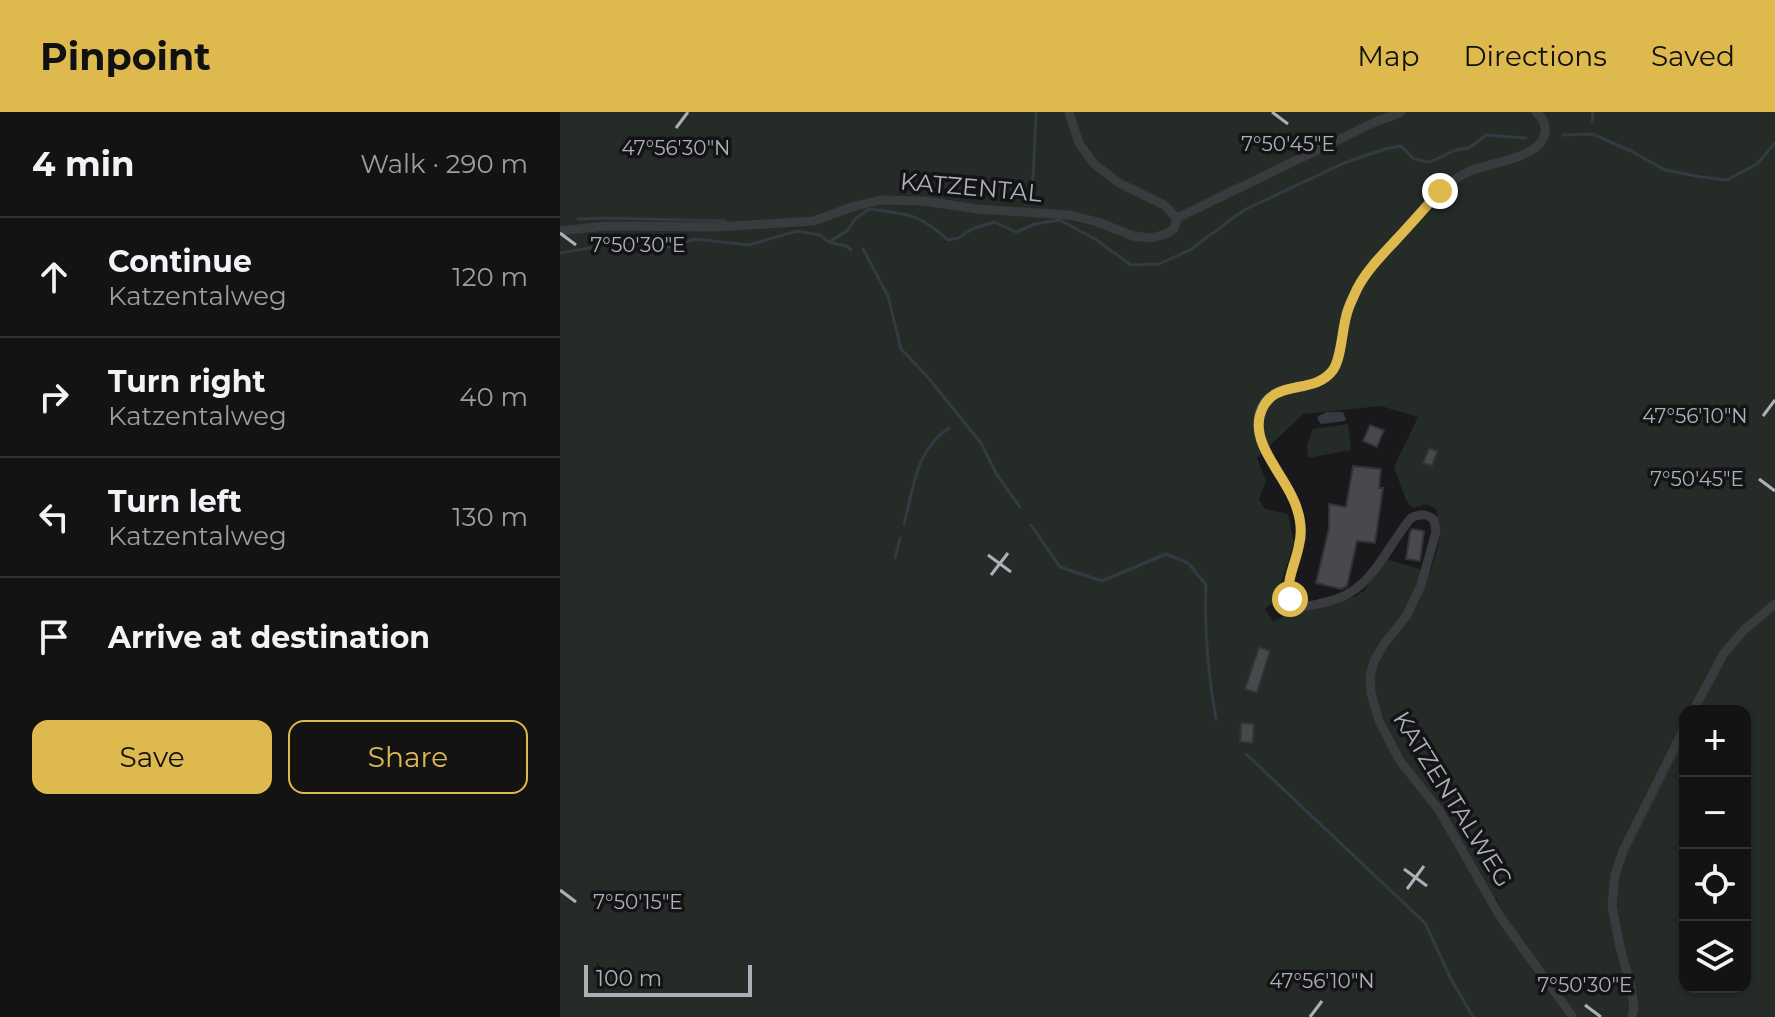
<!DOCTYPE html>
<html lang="en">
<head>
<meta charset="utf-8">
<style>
  :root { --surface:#131314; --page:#202022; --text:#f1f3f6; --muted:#9d9ea0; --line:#323234; --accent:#deb94e }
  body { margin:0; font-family:Montserrat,sans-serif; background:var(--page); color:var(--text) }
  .controls { position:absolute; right:24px; bottom:24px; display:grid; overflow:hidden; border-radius:16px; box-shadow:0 2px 6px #0004 }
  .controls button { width:72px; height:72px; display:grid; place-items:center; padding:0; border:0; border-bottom:2px solid var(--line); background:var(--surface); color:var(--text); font:40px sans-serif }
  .scale { position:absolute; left:24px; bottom:20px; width:168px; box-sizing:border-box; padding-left:8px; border:4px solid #adafb9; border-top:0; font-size:22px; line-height:28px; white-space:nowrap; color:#adafb9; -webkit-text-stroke:6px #141416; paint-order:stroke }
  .stop { position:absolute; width:24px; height:24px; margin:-18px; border:6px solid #deb94e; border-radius:50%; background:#fff }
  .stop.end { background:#deb94e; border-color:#fff; box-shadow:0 2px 8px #0008 }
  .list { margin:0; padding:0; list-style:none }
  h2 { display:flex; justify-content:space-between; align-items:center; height:104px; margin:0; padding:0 32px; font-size:34px }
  h2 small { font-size:26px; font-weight:400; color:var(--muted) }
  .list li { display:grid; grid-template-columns:52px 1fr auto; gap:24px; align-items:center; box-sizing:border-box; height:120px; padding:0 32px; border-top:2px solid var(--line) }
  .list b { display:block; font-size:30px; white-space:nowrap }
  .list p { margin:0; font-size:26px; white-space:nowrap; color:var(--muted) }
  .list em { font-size:26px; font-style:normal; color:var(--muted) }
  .actions { display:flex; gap:16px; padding:24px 32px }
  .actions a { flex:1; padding:18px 0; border:2px solid var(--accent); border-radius:16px; text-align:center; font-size:28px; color:var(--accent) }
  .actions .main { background:var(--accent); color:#111 }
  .icon { flex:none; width:44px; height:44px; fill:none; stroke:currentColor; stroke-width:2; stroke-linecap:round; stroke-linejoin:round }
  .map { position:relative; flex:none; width:1215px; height:905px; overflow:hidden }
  header { display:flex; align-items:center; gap:48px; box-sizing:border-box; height:112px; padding:0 40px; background:var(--accent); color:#111 }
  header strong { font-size:38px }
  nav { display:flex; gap:44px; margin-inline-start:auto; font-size:28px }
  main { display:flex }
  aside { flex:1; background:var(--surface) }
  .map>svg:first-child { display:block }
  .green { fill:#252c27; fill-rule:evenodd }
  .water { fill:#343a42 }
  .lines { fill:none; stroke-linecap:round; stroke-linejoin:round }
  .stream { stroke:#343a42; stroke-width:3 }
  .building { fill:#48494d; stroke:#333336; stroke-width:2 }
  .minor { stroke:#3a3b3f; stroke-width:9 }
  .route { stroke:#deb94e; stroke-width:10 }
  .ticks { fill:none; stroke:#adafb9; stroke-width:3 }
  .labels { text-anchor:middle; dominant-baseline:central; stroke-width:7; stroke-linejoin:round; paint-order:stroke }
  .street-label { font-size:24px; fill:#adafb9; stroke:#141416 }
  .ticks-label { font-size:20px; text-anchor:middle; fill:#adafb9; stroke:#141416; stroke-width:7; stroke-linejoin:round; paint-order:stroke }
</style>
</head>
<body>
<header>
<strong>Pinpoint</strong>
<nav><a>Map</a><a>Directions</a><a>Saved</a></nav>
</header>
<main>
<aside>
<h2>4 min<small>Walk · 290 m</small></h2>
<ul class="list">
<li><svg class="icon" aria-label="ahead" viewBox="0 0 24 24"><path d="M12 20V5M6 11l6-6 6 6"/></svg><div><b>Continue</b><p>Katzentalweg</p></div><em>120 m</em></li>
<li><svg class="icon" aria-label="right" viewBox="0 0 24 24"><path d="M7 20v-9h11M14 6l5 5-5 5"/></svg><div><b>Turn right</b><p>Katzentalweg</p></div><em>40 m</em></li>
<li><svg class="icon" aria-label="left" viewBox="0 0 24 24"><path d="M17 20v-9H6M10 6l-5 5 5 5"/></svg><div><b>Turn left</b><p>Katzentalweg</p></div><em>130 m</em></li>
<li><svg class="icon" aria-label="arrive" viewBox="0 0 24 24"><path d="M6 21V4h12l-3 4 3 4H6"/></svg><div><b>Arrive at destination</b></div></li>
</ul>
<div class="actions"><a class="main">Save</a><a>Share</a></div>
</aside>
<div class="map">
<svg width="1215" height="905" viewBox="0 0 1215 905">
  <rect width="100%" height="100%" fill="#19191b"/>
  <path class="green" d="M0 0H1215V905H1019L944 805 936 785 929 794 1010 905H0ZM821 294 858 305 834 355 846 388 853 396 867 392 876 397C883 426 879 433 870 460L826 447 805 478 796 484 775 491 735 499 713 510 705 497 716 487 734 431 728 402 705 397 699 387 706 369 697 346 743 302ZM1125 599H1185V875H1125Z
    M788 312 791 338 748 346 747 332 753 317Z"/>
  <path class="water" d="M767 300H783L786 307 785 309 761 312 758 308V304Z"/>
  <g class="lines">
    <path class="stream" d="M1032 10 1033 0
      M1003 23 1032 22 1071 39 1105 58 1141 65 1167 68 1197 52 1215 31
      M472 89 476 0
      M18 107 44 106 165 109
      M269 130 286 134 291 138
      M303 137 328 184 341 237 365 262 421 331 437 363 460 395
      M0 141 64 130 97 138 135 127 189 133 237 119 260 123 269 130 287 119 295 107 309 97C348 102 358 101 388 128L398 126 414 116 435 110 456 120 475 112 500 108 535 127 571 153 599 152 630 138 684 98 784 51 825 37 841 34 854 47 870 50 896 38 909 36 926 23 966 26
      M344 412C354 375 355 339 389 316
      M471 413 500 455 542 469 606 442 628 451 646 473C644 519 648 562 656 607
      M335 446 340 426
      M686 642 865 811 891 867 913 905"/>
  </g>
  <path class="building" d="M810 313 824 318 817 335 803 329Z
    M869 336 878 339 872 354 863 351Z
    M793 354 821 357 819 376H823L815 431 797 429 787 474 781 477 756 471 769 416V392L786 395Z
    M852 417 864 419 860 449 846 447 850 420Z
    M699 535 710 539 697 581 685 577Z
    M681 611 694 612 693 631 680 630Z"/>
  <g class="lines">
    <path class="minor" d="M509 0 519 31 534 52 559 71 604 93 617 106
      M976 0C983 6 986 11 985 21 982 46 927 51 908 60 899 64 890 71 883 77 870 87 860 101 850 113 826 140 798 165 786 200 780 221 784 247 769 263 755 278 729 271 712 283 678 307 714 350 727 374 732 383 736 393 738 402 740 410 742 418 741 426 739 444 713 491 744 494 750 494 757 492 762 491 812 482 822 441 851 406 860 402 866 401 874 408L876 420 861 473 847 503 824 532 814 549 810 564 811 581 819 609 840 649 879 698 941 806 1013 905
      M617 106 813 11 841 0
      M0 119 45 114 157 115 254 109 292 95 321 88 364 89 417 97 509 103 538 110 573 124 591 126 606 122 614 117 617 106
      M1133 599 1164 541 1185 517 1215 492
      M1072 905 1074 896 1071 875 1060 835 1052 794 1055 763 1063 739 1125 615"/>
  </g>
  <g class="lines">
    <path class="route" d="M730 487C725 469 736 451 739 433 742 421 741 409 737 397 729 367 691 335 700 303 711 264 753 285 773 258 781 247 782 220 786 205 788 195 793 186 797 177 806 159 821 144 835 129 850 113 865 96 880 79"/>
  </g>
  <path class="ticks" d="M712 0 728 12M116 16 128 0M0 121 16 133M1203 304 1215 288M1199 367 1215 379M428 443 451 460M431 463 448 441M844 757 867 774M847 777 864 754M0 778 16 790M1025 893 1041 905M750 905 762 889"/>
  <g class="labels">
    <g class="street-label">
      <text transform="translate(411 75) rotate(5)">KATZENTAL</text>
      <text transform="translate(893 687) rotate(58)">KATZENTALWEG</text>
    </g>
  </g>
  <g class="ticks-label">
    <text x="728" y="39">7°50'45"E</text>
    <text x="116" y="43">47°56'30"N</text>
    <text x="78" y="140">7°50'30"E</text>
    <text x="1135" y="311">47°56'10"N</text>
    <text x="1137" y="374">7°50'45"E</text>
    <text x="78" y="797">7°50'15"E</text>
    <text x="762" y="876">47°56'10"N</text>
    <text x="1025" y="880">7°50'30"E</text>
  </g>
</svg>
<div class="controls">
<button>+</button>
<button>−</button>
<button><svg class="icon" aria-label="locate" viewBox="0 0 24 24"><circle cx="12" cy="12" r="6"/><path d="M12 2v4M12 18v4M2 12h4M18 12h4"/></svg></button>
<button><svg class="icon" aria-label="layers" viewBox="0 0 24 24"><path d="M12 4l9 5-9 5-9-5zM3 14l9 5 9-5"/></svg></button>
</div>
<div class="scale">100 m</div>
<div class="stop" style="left:730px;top:487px"></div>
<div class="stop end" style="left:880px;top:79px"></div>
</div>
</main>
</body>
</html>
